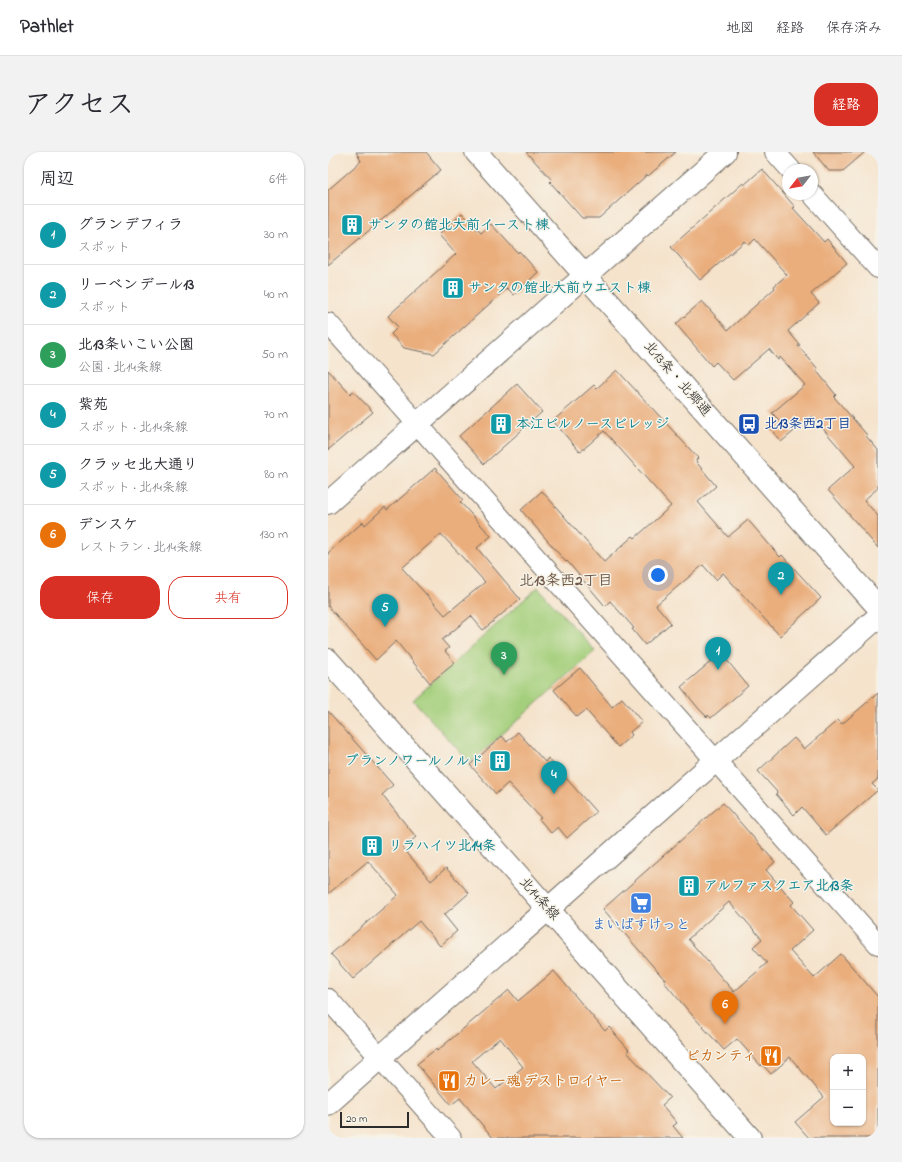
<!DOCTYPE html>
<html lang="ja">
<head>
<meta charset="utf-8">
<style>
  :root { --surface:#fff; --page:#f2f2f3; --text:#2b2b33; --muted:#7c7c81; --line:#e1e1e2; --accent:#d93025 }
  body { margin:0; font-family:"Indie Flower","Klee One",sans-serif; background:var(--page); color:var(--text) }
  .controls { position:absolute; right:12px; bottom:12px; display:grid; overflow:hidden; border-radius:8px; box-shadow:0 1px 3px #0004 }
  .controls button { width:36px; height:36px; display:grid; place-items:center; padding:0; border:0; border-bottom:1px solid var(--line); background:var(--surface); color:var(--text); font:20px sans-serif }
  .compass { position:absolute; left:454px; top:12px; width:36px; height:36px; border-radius:50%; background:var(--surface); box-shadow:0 1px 3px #0004; rotate:239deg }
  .scale { position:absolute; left:12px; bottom:10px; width:69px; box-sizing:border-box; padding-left:4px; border:2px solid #2b2b2b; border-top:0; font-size:11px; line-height:14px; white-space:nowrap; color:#2b2b2b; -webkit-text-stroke:3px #f7f3e8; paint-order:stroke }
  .you { position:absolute; left:330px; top:423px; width:14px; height:14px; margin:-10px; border:3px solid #fff; border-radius:50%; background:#1a73e8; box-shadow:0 0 0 6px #1a73e833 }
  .badge { display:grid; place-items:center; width:26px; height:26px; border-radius:50%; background:var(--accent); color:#fff; font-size:13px; font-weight:700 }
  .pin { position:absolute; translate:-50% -33px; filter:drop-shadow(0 1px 2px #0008) }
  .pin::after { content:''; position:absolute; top:21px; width:14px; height:12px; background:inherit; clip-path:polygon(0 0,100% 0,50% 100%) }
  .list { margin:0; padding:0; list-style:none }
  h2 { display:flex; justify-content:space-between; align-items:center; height:52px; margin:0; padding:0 16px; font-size:17px }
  h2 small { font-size:13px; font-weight:400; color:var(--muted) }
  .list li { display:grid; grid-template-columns:26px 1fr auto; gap:12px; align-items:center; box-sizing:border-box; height:60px; padding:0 16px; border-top:1px solid var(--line) }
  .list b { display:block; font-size:15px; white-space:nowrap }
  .list p { margin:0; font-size:13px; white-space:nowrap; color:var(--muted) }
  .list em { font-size:13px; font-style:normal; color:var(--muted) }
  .actions { display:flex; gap:8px; padding:12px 16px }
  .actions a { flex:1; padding:9px 0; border:1px solid var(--accent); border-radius:16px; text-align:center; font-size:14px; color:var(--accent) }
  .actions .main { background:var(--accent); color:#fff }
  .map { position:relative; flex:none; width:550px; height:986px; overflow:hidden; border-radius:16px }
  header { display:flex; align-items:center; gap:24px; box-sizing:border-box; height:56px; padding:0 20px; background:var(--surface); border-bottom:1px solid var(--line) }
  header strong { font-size:19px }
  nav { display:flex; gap:22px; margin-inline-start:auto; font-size:14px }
  .intro { display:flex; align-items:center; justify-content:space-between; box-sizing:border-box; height:96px; padding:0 24px }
  h1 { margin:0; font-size:28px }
  .button { padding:10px 18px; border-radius:16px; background:var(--accent); color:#fff; font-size:14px; font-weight:700 }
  main { display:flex; gap:24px; padding:0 24px }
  aside { flex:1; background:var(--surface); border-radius:16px; box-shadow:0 1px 3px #0004 }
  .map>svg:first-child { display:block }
  .green { fill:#a4cf7c; stroke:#687d54 }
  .building { fill:#eaad7b; fill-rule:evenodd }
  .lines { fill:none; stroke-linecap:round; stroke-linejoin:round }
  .minor-casing { stroke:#726b63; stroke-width:22 }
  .tertiary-casing { stroke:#726b63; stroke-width:24 }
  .minor { stroke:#fff; stroke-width:20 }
  .tertiary { stroke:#fff; stroke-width:22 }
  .labels { text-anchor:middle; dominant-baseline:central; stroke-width:3; stroke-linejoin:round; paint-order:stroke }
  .culture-label { font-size:14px; font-weight:bold; fill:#0d838f; stroke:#f7f3e8; text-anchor:start }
  .street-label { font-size:14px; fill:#2b2b2b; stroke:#f7f3e8 }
  .transit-label { font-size:14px; font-weight:bold; fill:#164399; stroke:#f7f3e8; text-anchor:start }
  .shop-label { font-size:14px; font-weight:bold; fill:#366cbe; stroke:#f7f3e8 }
  .food-label { font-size:14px; font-weight:bold; fill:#c56008; stroke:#f7f3e8; text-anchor:end }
  .neighbourhood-label { font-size:15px; font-weight:bold; fill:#6e5847; stroke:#f7f3e8 }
</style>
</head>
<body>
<header>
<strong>Pathlet</strong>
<nav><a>地図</a><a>経路</a><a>保存済み</a></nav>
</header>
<div class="intro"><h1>アクセス</h1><a class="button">経路</a></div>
<main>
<aside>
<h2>周辺<small>6件</small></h2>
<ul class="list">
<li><span class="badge" style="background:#0f9aa8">1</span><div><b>グランデフィラ</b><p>スポット</p></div><em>30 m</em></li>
<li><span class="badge" style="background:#0f9aa8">2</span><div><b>リーベンデール13</b><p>スポット</p></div><em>40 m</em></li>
<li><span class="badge" style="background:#2e9e5b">3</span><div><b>北13条いこい公園</b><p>公園 · 北14条線</p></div><em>50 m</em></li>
<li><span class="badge" style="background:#0f9aa8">4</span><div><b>紫苑</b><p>スポット · 北14条線</p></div><em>70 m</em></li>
<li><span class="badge" style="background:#0f9aa8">5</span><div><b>クラッセ北大通り</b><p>スポット · 北14条線</p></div><em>80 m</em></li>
<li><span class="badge" style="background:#e8710a">6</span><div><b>デンスケ</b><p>レストラン · 北14条線</p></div><em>130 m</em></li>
</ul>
<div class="actions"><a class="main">保存</a><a>共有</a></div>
</aside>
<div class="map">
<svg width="550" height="986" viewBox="0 0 550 986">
  <rect width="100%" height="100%" fill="#f7f3e8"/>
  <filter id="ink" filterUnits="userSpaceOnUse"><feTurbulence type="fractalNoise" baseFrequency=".025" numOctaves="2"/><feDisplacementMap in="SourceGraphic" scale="8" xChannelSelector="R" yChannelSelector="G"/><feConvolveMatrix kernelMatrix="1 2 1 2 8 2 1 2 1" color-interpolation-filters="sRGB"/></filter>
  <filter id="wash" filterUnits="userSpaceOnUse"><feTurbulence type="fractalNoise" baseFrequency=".012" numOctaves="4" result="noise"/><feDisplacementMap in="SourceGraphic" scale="16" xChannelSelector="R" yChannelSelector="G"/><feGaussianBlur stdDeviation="0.9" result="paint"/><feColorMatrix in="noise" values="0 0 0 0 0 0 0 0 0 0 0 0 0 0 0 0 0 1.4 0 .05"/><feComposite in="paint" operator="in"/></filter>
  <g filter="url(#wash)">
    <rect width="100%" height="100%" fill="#f5e3cc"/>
    <path class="green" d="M210 435 267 499 142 611 85 548Z"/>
    <g id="blocks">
      <path class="building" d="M28 0H98L113 18 0 113V38L33 9Z
        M198 0H348L320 24 319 23 271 66H254L222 30 224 28Z
        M485 0H537L515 19H501Z
        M434 17 467 55 465 56 496 90 499 87 519 111 483 142 491 151 460 179 472 193 470 194 490 217 488 218 508 243 506 245 539 283 538 284 550 298V336L536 348 550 364V396L500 338 527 314 484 264 453 290 441 275 451 268 444 261 477 233 452 205 450 208 441 197 405 228 388 210 384 214 348 172 374 149 400 178 447 136 446 134 459 123 427 87 421 93 417 89 372 128 343 95 415 31 416 33Z
        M134 61 153 81 163 72 190 101 191 99 210 120 186 143 179 136 106 202 76 196 63 182 70 175 60 164 128 102 111 83Z
        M0 218 22 242 25 239 45 260 0 298Z
        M289 218 370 306 368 308 369 311 388 334 370 350 400 385 420 368 452 405 454 403 493 446 452 484 395 421 388 428 375 413 328 453 343 471 317 493 304 477 306 476 282 449 277 454 239 409 238 410 193 358 214 339 276 410 305 384 307 386 343 354 276 279 252 300 225 269 266 233 269 236Z
        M189 232 214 260 156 312 131 284Z
        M107 316 135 348 132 350 163 384 149 396 192 447 155 478 143 464 114 488 121 496 117 499 127 511 102 531 68 489 48 508 0 454V401L35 370 37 373 57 355 59 358ZM113 382 157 430 117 463 74 416Z
        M393 501 420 534 383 566 380 563 379 565 371 557 353 535Z
        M252 516 284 555 294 546 314 570 302 580 304 583 290 595 258 558 249 565 226 538Z
        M550 541V627L544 632 550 638 498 683 474 655 466 663 448 642 449 640 430 619 466 586 476 597 510 568 514 572Z
        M0 559 65 633 54 643 88 685 75 696 103 729 118 716 141 741 116 763 129 779 112 794 91 769 25 827 3 802 70 743 40 709 0 742Z
        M190 580 217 610 220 606 268 660 239 686 230 675 223 681 211 667 213 666 180 631 168 642 142 613 174 584 179 590Z
        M395 651 447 710 438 718 466 750 463 753 485 778 462 799 486 826 513 802 550 845V986H481L467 970 496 945 462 905 443 922 434 912 433 914 409 887 396 898 364 863 336 830 338 829 275 757ZM401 750 434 787 425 795 439 811 406 840 360 787ZM505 905H535V971H505Z
        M226 819 277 879 281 875 301 898 299 900 342 946 334 953 349 971 345 974 355 986H165L132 946 123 953 89 912 108 897 109 899 181 838 190 849ZM172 886 195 915 168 937 144 909Z"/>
    </g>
  </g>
  <g filter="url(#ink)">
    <use href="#blocks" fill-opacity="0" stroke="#726b63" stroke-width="1"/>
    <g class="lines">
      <g class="minor-casing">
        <path id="minor" d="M447 0 463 18
          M484 42 550 116
          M0 171 550 792
          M0 847 123 986"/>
      </g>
      <g class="tertiary-casing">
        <path id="tertiary" d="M148 0 550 455
          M0 351 397 0
          M0 508 422 986
          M0 952C183 789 367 627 550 465"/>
      </g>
      <use href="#minor" class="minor"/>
      <use href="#tertiary" class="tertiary"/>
    </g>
  </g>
  <defs>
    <g id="building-square" transform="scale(1.15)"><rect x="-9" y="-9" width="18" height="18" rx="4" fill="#0f9aa8" stroke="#f7f3e8"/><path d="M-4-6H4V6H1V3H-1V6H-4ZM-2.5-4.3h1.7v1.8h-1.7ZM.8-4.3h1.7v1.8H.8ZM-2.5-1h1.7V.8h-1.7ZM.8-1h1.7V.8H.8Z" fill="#fff"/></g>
    <g id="bus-square" transform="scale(1.15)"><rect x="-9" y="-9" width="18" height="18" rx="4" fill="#1a4fb4" stroke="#f7f3e8"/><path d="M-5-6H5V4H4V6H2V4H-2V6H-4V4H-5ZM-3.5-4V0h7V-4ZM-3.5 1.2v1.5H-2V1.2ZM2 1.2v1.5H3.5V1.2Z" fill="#fff"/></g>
    <g id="supermarket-square" transform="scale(1.15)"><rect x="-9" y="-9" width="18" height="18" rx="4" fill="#3f7fe0" stroke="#f7f3e8"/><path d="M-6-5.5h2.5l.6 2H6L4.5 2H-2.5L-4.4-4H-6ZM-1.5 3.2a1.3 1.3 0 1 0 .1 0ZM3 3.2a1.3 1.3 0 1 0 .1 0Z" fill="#fff"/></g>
    <g id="restaurant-square" transform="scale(1.15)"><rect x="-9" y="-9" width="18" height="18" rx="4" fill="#e8710a" stroke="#f7f3e8"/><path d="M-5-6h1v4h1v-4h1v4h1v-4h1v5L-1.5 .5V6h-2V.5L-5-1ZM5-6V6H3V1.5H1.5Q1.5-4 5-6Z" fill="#fff"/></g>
  </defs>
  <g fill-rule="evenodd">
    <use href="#building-square" x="24" y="73"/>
    <use href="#building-square" x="125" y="136"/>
    <use href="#building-square" x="173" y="272"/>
    <use href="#bus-square" x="421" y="272"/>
    <use href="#building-square" x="172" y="609"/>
    <use href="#building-square" x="44" y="694"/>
    <use href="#building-square" x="361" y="734"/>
    <use href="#supermarket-square" x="313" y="751"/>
    <use href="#restaurant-square" x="443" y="904"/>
    <use href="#restaurant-square" x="121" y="929"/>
  </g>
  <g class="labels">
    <g class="culture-label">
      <text x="40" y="73">サンタの館北大前イースト棟</text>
      <text x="140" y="136">サンタの館北大前ウエスト棟</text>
      <text x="188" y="272">本江ビルノースビレッジ</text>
      <text x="156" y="609" text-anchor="end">ブランノワールノルド</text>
      <text x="60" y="694">リラハイツ北14条</text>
      <text x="376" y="734">アルファスクエア北13条</text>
    </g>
    <g class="street-label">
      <text transform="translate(349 227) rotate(49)">北13条・北郷通</text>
      <text transform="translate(211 747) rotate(48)">北14条線</text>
    </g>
    <g class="transit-label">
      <text x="436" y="272">北13条西2丁目</text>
    </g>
    <g class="shop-label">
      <text x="313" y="773">まいばすけっと</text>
    </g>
    <g class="food-label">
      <text x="428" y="904">ピカンティ</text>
      <text x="136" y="929" text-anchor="start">カレー魂 デストロイヤー</text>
    </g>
    <g class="neighbourhood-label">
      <text x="238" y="429">北13条西2丁目</text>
    </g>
  </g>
</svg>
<div class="controls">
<button>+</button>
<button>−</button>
</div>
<svg class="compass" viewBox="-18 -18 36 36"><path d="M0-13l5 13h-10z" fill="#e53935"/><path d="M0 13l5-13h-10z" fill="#7c7c81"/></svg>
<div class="scale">20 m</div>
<div class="you"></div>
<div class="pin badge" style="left:390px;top:518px;background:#0f9aa8">1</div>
<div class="pin badge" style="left:453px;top:443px;background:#0f9aa8">2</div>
<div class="pin badge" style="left:176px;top:523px;background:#2e9e5b">3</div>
<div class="pin badge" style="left:226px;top:642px;background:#0f9aa8">4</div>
<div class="pin badge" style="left:57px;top:475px;background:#0f9aa8">5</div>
<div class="pin badge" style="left:397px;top:872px;background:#e8710a">6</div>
</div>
</main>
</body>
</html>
